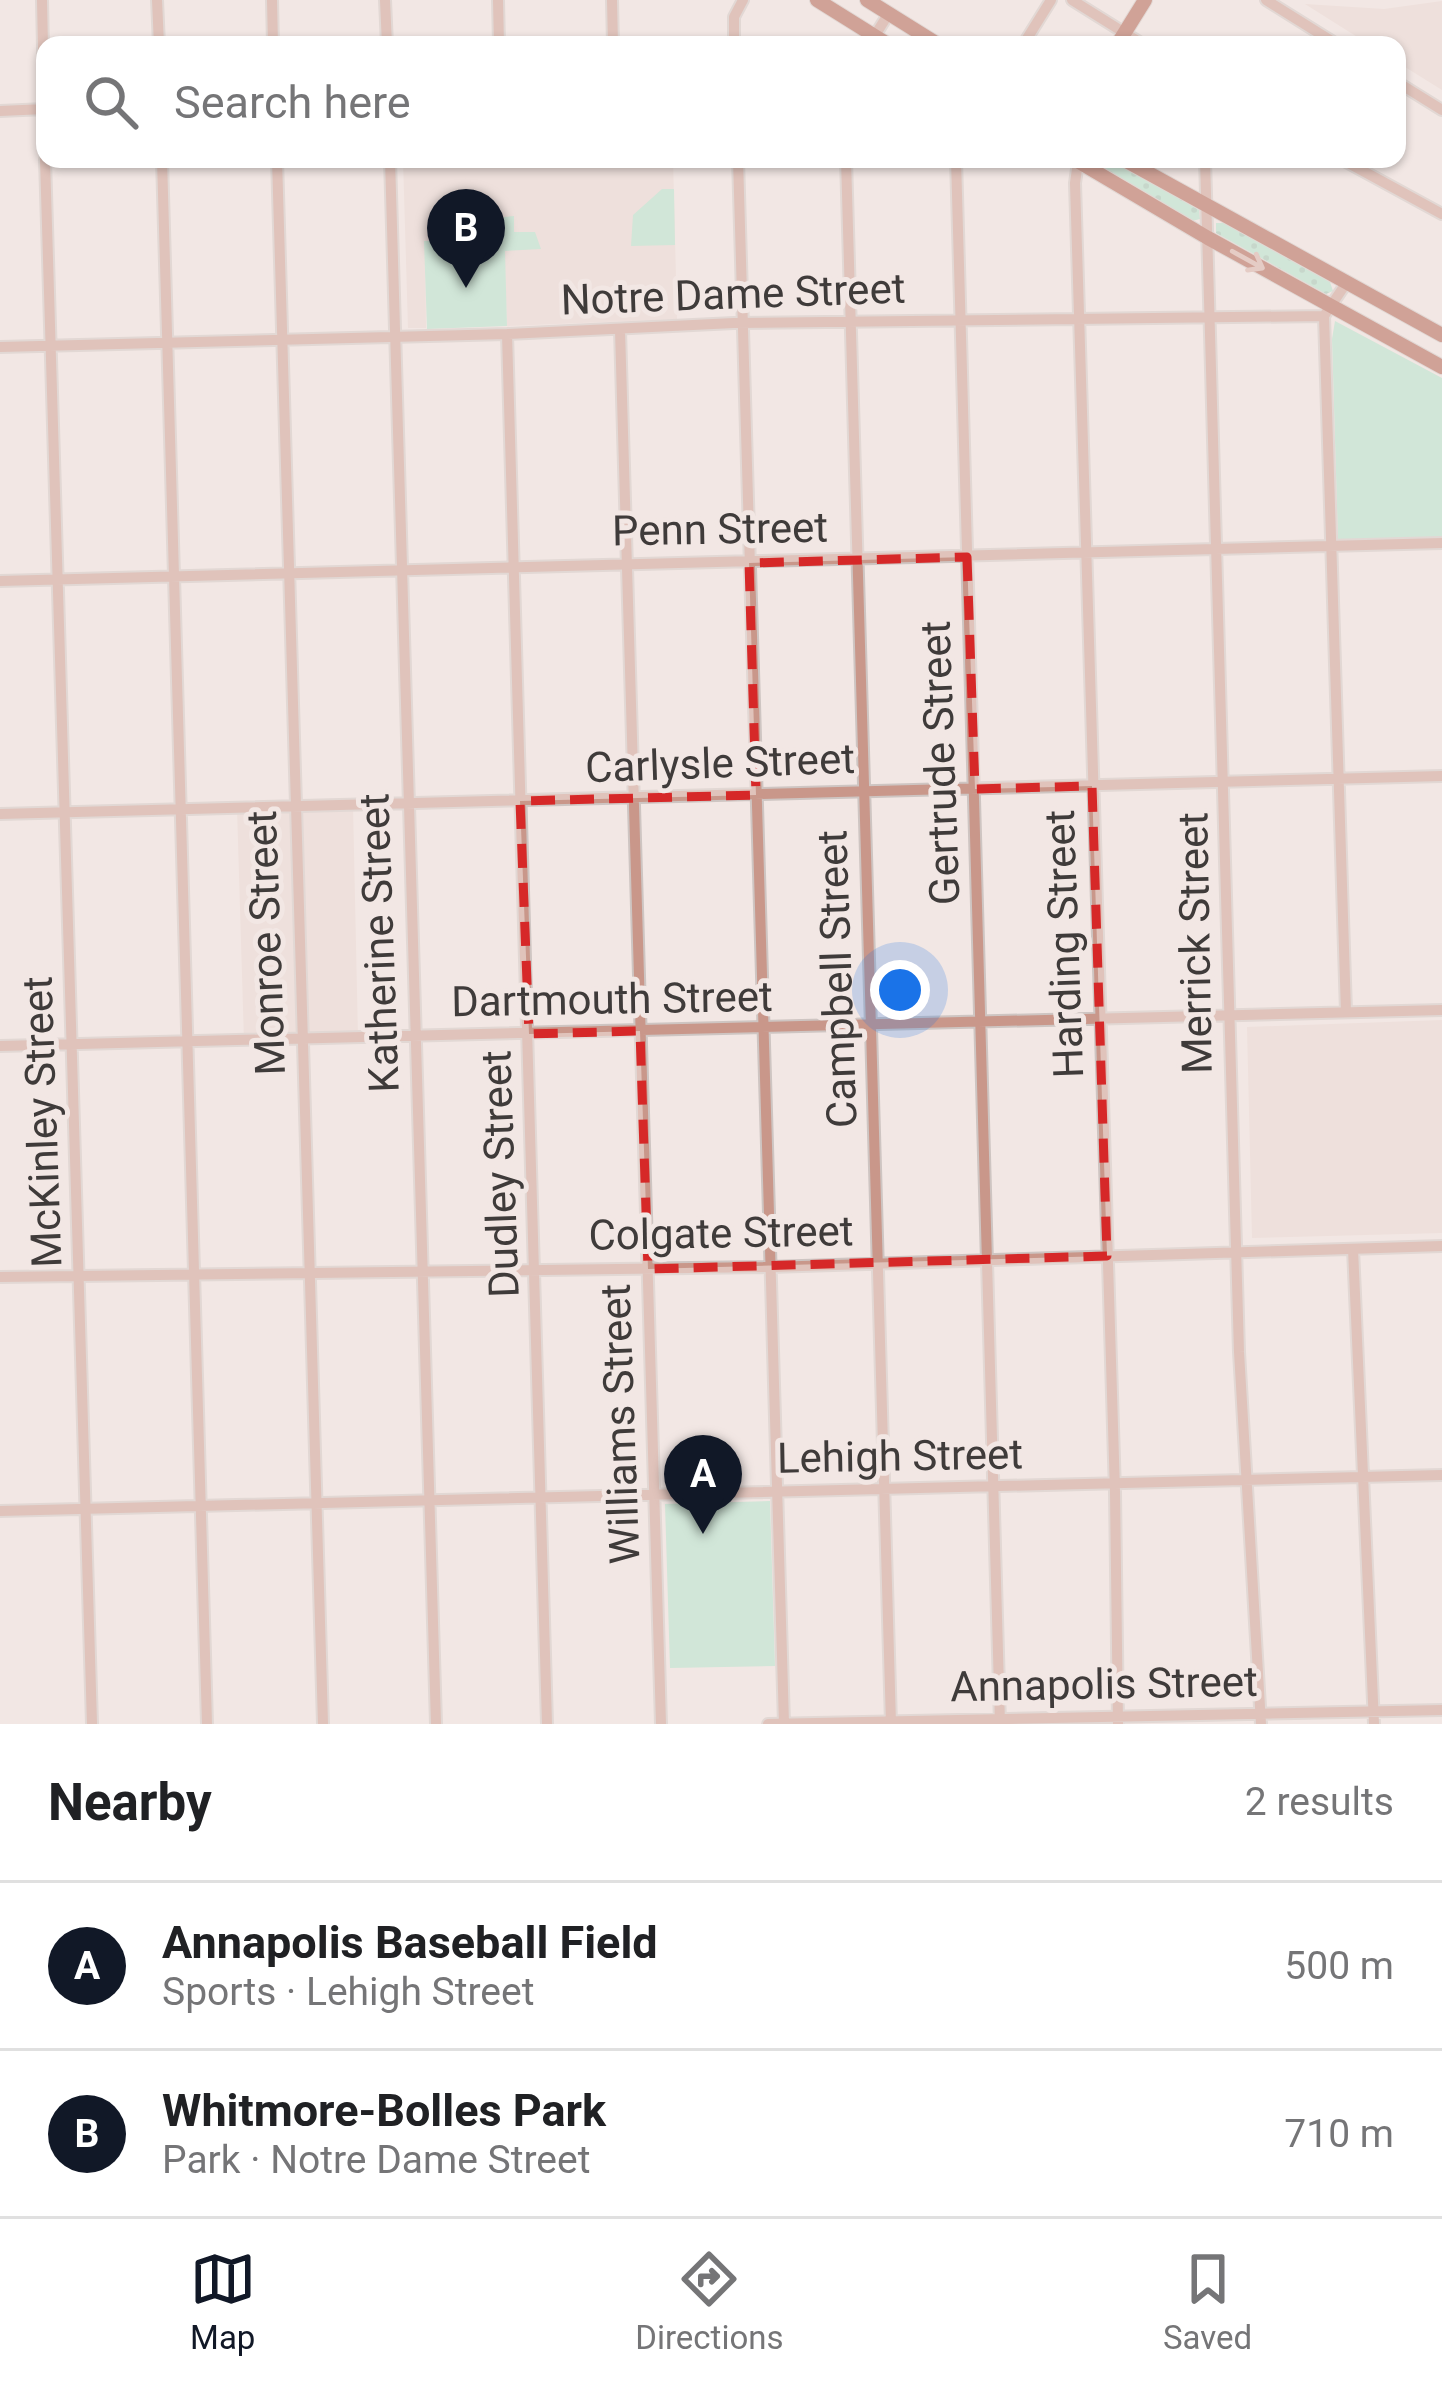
<!DOCTYPE html>
<html lang="en">
<head>
<meta charset="utf-8">
<style>
  :root { --surface:#fff; --page:#f2f2f2; --text:#202124; --muted:#757577; --line:#e0e0e0; --accent:#111827 }
  body { margin:0; font-family:Roboto,sans-serif; background:var(--page); color:var(--text) }
  .you { position:absolute; left:900px; top:990px; width:42px; height:42px; margin:-30px; border:9px solid #fff; border-radius:50%; background:#1a73e8; box-shadow:0 0 0 18px #1a73e833 }
  .badge { display:grid; place-items:center; width:78px; height:78px; border-radius:50%; background:var(--accent); color:#fff; font-size:39px; font-weight:700 }
  .pin { position:absolute; translate:-50% -99px; filter:drop-shadow(0 3px 6px #0008) }
  .pin::after { content:''; position:absolute; top:63px; width:42px; height:36px; background:inherit; clip-path:polygon(0 0,100% 0,50% 100%) }
  .list { margin:0; padding:0; list-style:none }
  h2 { display:flex; justify-content:space-between; align-items:center; height:156px; margin:0; padding:0 48px; font-size:51px }
  h2 small { font-size:39px; font-weight:400; color:var(--muted) }
  .list li { display:grid; grid-template-columns:78px 1fr auto; gap:36px; align-items:center; box-sizing:border-box; height:168px; padding:0 48px; border-top:3px solid var(--line) }
  .list b { display:block; font-size:45px; white-space:nowrap }
  .list p { margin:0; font-size:39px; white-space:nowrap; color:var(--muted) }
  .list em { font-size:39px; font-style:normal; color:var(--muted) }
  .icon { flex:none; width:66px; height:66px; fill:none; stroke:currentColor; stroke-width:2; stroke-linecap:round; stroke-linejoin:round }
  .map { position:relative; flex:none; width:1442px; height:1724px; overflow:hidden }
  .search { position:absolute; background:var(--surface); box-shadow:0 3px 9px #0004; left:36px; right:36px; top:36px; height:132px; display:flex; align-items:center; gap:30px; box-sizing:border-box; padding:0 42px; border-radius:24px; color:var(--muted); font-size:45px }
  .sheet { height:492px; background:var(--surface) }
  nav { display:flex; justify-content:space-around; align-items:center; box-sizing:border-box; height:168px; border-top:3px solid var(--line); background:var(--surface); font-size:33px; color:var(--muted) }
  nav a { display:grid; justify-items:center; gap:6px }
  nav .on { color:var(--accent) }
  .map>svg:first-child { display:block }
  .built { fill:#e9d7d2 }
  .grass { fill:url(#grass-dots) }
  .green { fill:#a9e4c9 }
  .lines { fill:none; stroke-linecap:round; stroke-linejoin:round }
  .minor-casing { stroke:#cec5c2; stroke-width:14 }
  .major-casing { stroke:#cec5c2; stroke-width:16 }
  .minor { stroke:#c9978a; stroke-width:10 }
  .major { stroke:#a64f3a; stroke-width:14 }
  .oneway { stroke:#d4aaa0 }
  .marked { fill:none; stroke:#d62828; stroke-width:9; stroke-dasharray:24 15; stroke-linejoin:round }
  .labels { text-anchor:middle; dominant-baseline:central; stroke-width:10; stroke-linejoin:round; paint-order:stroke }
  .street-label { font-size:42px; fill:#3f3b3a; stroke:#f2e7e4 }
</style>
</head>
<body>
<div class="map">
<svg width="1442" height="1724" viewBox="0 0 1442 1724">
  <defs>
    <pattern id="grass-dots" width="8" height="8" patternUnits="userSpaceOnUse" patternTransform="scale(3)"><rect width="8" height="8" fill="#a9e4c9"/><path d="M2 2h.1M6 6h.1" fill="none" stroke="#92c4ad" stroke-width="1.8" stroke-linecap="round"/></pattern>
  </defs>
  <rect width="100%" height="100%" fill="#f2e7e4"/>
  <path class="built" d="M1442 1V90L1397 62V45H1370L1305 4 1384 9Z
    M403 159H673L677 319 507 326 504 239 425 241 426 328H408Z
    M353 806 358 1038 244 1041 237 808Z
    M1442 1020V1233L1252 1238 1247 1027Z"/>
  <path class="grass" d="M1088 159H1112L1199 210 1200 219 1192 221Z
    M1216 223H1224L1330 282 1333 291 1326 294 1216 233Z"/>
  <path class="green" d="M662 189H674L675 245 631 246 633 215Z
    M514 216V232H535L541 249 505 251 507 326 427 329 424 241 503 239 504 217Z
    M1335 321 1442 378V538L1338 541 1332 339Z
    M770 1501 775 1666 670 1668 665 1504Z"/>
  <g class="lines">
    <g class="minor-casing">
      <path id="minor" d="M42 0 45 144
        M157 0 159 45
        M272 0 273 45
        M385 0 387 45
        M498 0 499 45
        M612 0 613 45
        M1072 0 1144 45
        M1266 0 1338 45
        M734 45V17L743 0
        M869 45 889 13
        M1023 45 1051 0
        M1397 82 1442 110
        M0 111 45 109
        M45 159 92 1724
        M162 159 207 1724
        M277 159 323 1724
        M390 159 436 1724
        M738 159 784 1724
        M846 159 891 1724
        M956 159 1000 1724
        M1205 159 1239 1352 1261 1724
        M1341 159 1442 214
        M1078 162 1075 183 1115 1492 1118 1724
        M620 330 661 1724
        M507 334 547 1724
        M0 347 507 334 734 323 1324 316
        M0 581 1442 543
        M0 814 1442 776
        M1346 1012 1324 316 1347 282
        M0 1046 1442 1010
        M1353 1249 1374 1724
        M0 1277 770 1267 1442 1246
        M0 1511 1442 1475
        M768 1724 1442 1710"/>
    </g>
    <g class="major-casing">
      <path id="major" d="M817 0 889 45
        M867 0 939 45
        M1117 45 1145 0
        M1074 159 1208 238 1442 367
        M1123 159 1442 335"/>
    </g>
    <use href="#minor" class="minor"/>
    <use href="#major" class="major"/>
  </g>
  <defs><path id="oneway-shaft" d="M-6 0H5M1.5-3L5.5 0L1.5 3" fill="none" stroke-width="1.6" stroke-linecap="round" stroke-linejoin="round" transform="scale(3)"/></defs>
  <use class="oneway" href="#oneway-shaft" transform="translate(1248 260) rotate(29)"/>
  <path d="M0 0H1442V1724H0ZM967 557 975 789 1092 786 1107 1256 648 1269 640 1031 529 1034 520 801 756 795 749 563Z" fill="#f2e7e4" fill-opacity=".55" fill-rule="evenodd"/>
  <path class="marked" d="M967 557 975 789 1092 786 1107 1256 648 1269 640 1031 529 1034 520 801 756 795 749 563Z"/>
  <g class="labels">
    <g class="street-label">
      <text transform="translate(733 294) rotate(-2)">Notre Dame Street</text>
      <text transform="translate(720 529) rotate(-1)">Penn Street</text>
      <text transform="translate(720 763) rotate(-2)">Carlysle Street</text>
      <text transform="translate(940 763) rotate(-92)">Gertrude Street</text>
      <text transform="translate(266 943) rotate(-92)">Monroe Street</text>
      <text transform="translate(379 943) rotate(-92)">Katherine Street</text>
      <text transform="translate(1195 943) rotate(-91)">Merrick Street</text>
      <text transform="translate(1064 944) rotate(-92)">Harding Street</text>
      <text transform="translate(837 979) rotate(-92)">Campbell Street</text>
      <text transform="translate(612 999) rotate(-1)">Dartmouth Street</text>
      <text transform="translate(42 1122) rotate(-92)">McKinley Street</text>
      <text transform="translate(500 1174) rotate(-92)">Dudley Street</text>
      <text transform="translate(721 1233) rotate(-1)">Colgate Street</text>
      <text transform="translate(620 1424) rotate(-92)">Williams Street</text>
      <text transform="translate(900 1456) rotate(-1)">Lehigh Street</text>
      <text transform="translate(1104 1684) rotate(-1)">Annapolis Street</text>
    </g>
  </g>
</svg>
<div class="you"></div>
<div class="pin badge" style="left:703px;top:1534px">A</div>
<div class="pin badge" style="left:466px;top:288px">B</div>
<div class="search"><svg class="icon" aria-label="search" viewBox="0 0 24 24"><circle cx="10" cy="10" r="6"/><path d="M15 15l6 6"/></svg>Search here</div>
</div>
<section class="sheet">
<h2>Nearby<small>2 results</small></h2>
<ul class="list">
<li><span class="badge">A</span><div><b>Annapolis Baseball Field</b><p>Sports · Lehigh Street</p></div><em>500 m</em></li>
<li><span class="badge">B</span><div><b>Whitmore-Bolles Park</b><p>Park · Notre Dame Street</p></div><em>710 m</em></li>
</ul>
</section>
<nav>
<a class="on"><svg class="icon" aria-label="map" viewBox="0 0 24 24"><path d="M3 6l6-2 6 2 6-2v14l-6 2-6-2-6 2zM9 4v14M15 6v14"/></svg>Map</a>
<a><svg class="icon" aria-label="directions" viewBox="0 0 24 24"><path d="M12 3l9 9-9 9-9-9zM9 14v-3h6M13 9l2 2-2 2"/></svg>Directions</a>
<a><svg class="icon" aria-label="saved" viewBox="0 0 24 24"><path d="M7 4h10v16l-5-4-5 4z"/></svg>Saved</a>
</nav>
</body>
</html>
